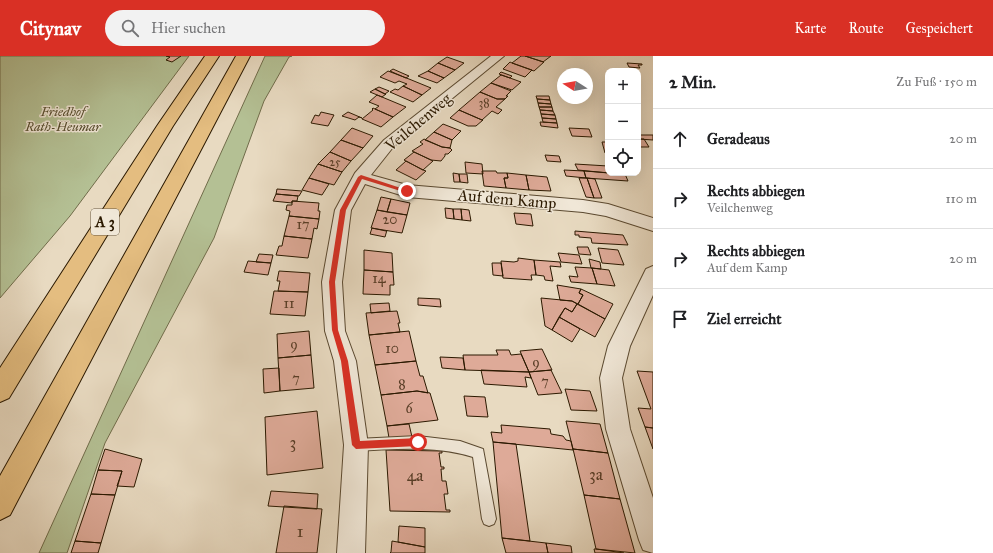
<!DOCTYPE html>
<html lang="de">
<head>
<meta charset="utf-8">
<style>
  :root { --surface:#fff; --page:#f2f2f2; --text:#202124; --muted:#757577; --line:#e0e0e0; --accent:#d93025 }
  body { margin:0; font-family:"IM FELL Great Primer",serif; background:var(--page); color:var(--text) }
  .controls { position:absolute; right:12px; top:12px; display:grid; overflow:hidden; border-radius:8px; box-shadow:0 4px 16px #0002 }
  .controls button { width:36px; height:36px; display:grid; place-items:center; padding:0; border:0; border-bottom:1px solid var(--line); background:var(--surface); color:var(--text); font:20px sans-serif }
  .compass { position:absolute; left:557px; top:12px; width:36px; height:36px; border-radius:50%; background:var(--surface); box-shadow:0 4px 16px #0002; rotate:281deg }
  .stop { position:absolute; width:12px; height:12px; margin:-9px; border:3px solid #d93025; border-radius:50%; background:#fff }
  .stop.end { background:#d93025; border-color:#fff; box-shadow:0 1px 4px #0008 }
  .list { margin:0; padding:0; list-style:none }
  h2 { display:flex; justify-content:space-between; align-items:center; height:52px; margin:0; padding:0 16px; font-size:17px }
  h2 small { font-size:13px; font-weight:400; color:var(--muted) }
  .list li { display:grid; grid-template-columns:26px 1fr auto; gap:12px; align-items:center; box-sizing:border-box; height:60px; padding:0 16px; border-top:1px solid var(--line) }
  .list b { display:block; font-size:15px; white-space:nowrap }
  .list p { margin:0; font-size:13px; white-space:nowrap; color:var(--muted) }
  .list em { font-size:13px; font-style:normal; color:var(--muted) }
  .icon { flex:none; width:22px; height:22px; fill:none; stroke:currentColor; stroke-width:2; stroke-linecap:round; stroke-linejoin:round }
  .map { position:relative; flex:none; width:653px; height:497px; overflow:hidden }
  header { display:flex; align-items:center; gap:24px; box-sizing:border-box; height:56px; padding:0 20px; background:var(--accent); color:#fff }
  header strong { font-size:19px }
  nav { display:flex; gap:22px; margin-inline-start:auto; font-size:14px }
  .search { width:280px; height:36px; background:var(--page); display:flex; align-items:center; gap:10px; box-sizing:border-box; padding:0 14px; border-radius:22px; color:var(--muted); font-size:15px }
  main { display:flex }
  aside { flex:1; background:var(--surface) }
  .map>svg:first-child { display:block }
  .green { fill:#b4c094; stroke:#706c4a }
  .building { fill:#deaa98; stroke:#2b1900 }
  .lines { fill:none; stroke-linecap:round; stroke-linejoin:round }
  .service-casing { stroke:#5a4930; stroke-width:2 }
  .minor-casing { stroke:#5a4930; stroke-width:2 }
  .motorway-casing { stroke:#2b1900; stroke-width:2 }
  .service { fill:#f0e7d7; fill-rule:evenodd }
  .minor { fill:#f0e7d7; fill-rule:evenodd }
  .motorway { fill:#e4bd80; fill-rule:evenodd }
  .route { fill:#d93025 }
  .labels { text-anchor:middle; dominant-baseline:central; stroke-width:3; stroke-linejoin:round; paint-order:stroke }
  .far-number-label { font-size:12px; fill:#583d26 }
  .far-park-label { font-size:13px; font-style:italic; fill:#544b2c; stroke:#f0e7d7 }
  .number-label { font-size:14px; fill:#583d26 }
  .shield { fill:#f0e7d7; stroke:#665740; stroke-width:1 }
  .shield-label { font-size:15px; font-weight:bold; fill:#2b1900 }
  .street-label { font-size:16px; fill:#2b1900; stroke:#f0e7d7 }
  .near-number-label { font-size:17px; fill:#583d26 }
</style>
</head>
<body>
<header>
<strong>Citynav</strong>
<div class="search"><svg class="icon" aria-label="search" viewBox="0 0 24 24"><circle cx="10" cy="10" r="6"/><path d="M15 15l6 6"/></svg>Hier suchen</div>
<nav><a>Karte</a><a>Route</a><a>Gespeichert</a></nav>
</header>
<main>
<div class="map">
<svg width="653" height="497" viewBox="0 0 653 497">
  <rect width="100%" height="100%" fill="#e8dac1"/>
  <filter id="stains"><feTurbulence type="fractalNoise" baseFrequency=".005" numOctaves="4"/><feColorMatrix values="0 0 0 0 .2 0 0 0 0 .09 0 0 0 0 .02 0 0 0 .5 -.17"/></filter>
  <radialGradient id="worn" r=".72"><stop offset=".6" stop-color="#630" stop-opacity="0"/><stop offset="1" stop-color="#630" stop-opacity=".3"/></radialGradient>
  <path class="green" d="M0 0H189L70 160 0 242Z
    M265 0H292L289 1 264 45 214 182 105 387 67 497H39Z"/>
  <path class="building" d="M166 0H181L172 6 166 4 170 1Z
    M521 0H525L544 6 534 15 512 7Z
    M525 0H551L543 6Z
    M447 1 464 7 455 14 438 7Z
    M510 6 512 7 532 14 525 21 503 13Z
    M438 7 455 14 444 22 428 15Z
    M627 7 642 8V9H638L640 12 629 11Z
    M393 13 402 17 409 20 406 22 390 15Z
    M388 15 409 23 431 32 422 39 403 30 407 28 399 25 395 27 380 21Z
    M428 15 444 22 437 27 418 20Z
    M501 16 512 20 510 22 499 18Z
    M501 19 510 22 521 26 512 34 491 27Z
    M491 27 511 35 506 40H508L505 43H497L480 36Z
    M403 30 422 39 413 46 390 36 395 33 398 34Z
    M379 31 389 35 385 38 375 33Z
    M375 33 385 38H386L382 41 370 36Z
    M480 36 497 43H505L496 51 502 54 498 58 492 55 482 64 459 54Z
    M377 39 382 41 406 51 393 61 375 53 379 50 369 46Z
    M536 40H549L550 44 537 43Z
    M537 43 550 44 551 48 538 47Z
    M538 47 551 48 552 51H539Z
    M539 51H552L553 55 540 54Z
    M373 52 375 53 393 61 381 71 362 63 373 54 372 53Z
    M459 54 482 64H483L476 70H468L450 62Z
    M540 54 553 55 555 59 541 58Z
    M321 56 334 59 328 70 311 67 315 59 319 60Z
    M348 56 362 62 359 61 355 64 342 60Z
    M541 58 555 59 556 63 542 62Z
    M542 62 556 63 557 67 543 66Z
    M540 66 557 67 558 72 541 70Z
    M443 68 461 75 452 84 434 76Z
    M352 72 373 80 363 92 341 84Z
    M569 72 589 73 592 81 572 80Z
    M434 76 452 84 450 92 442 91 425 84Z
    M638 79H653V84L639 83Z
    M424 83 442 91 450 92 452 94 448 98H445V100L441 105 431 104 412 95 423 88 420 86Z
    M638 83H644L649 91H639Z
    M341 84 363 92 351 105 330 96Z
    M602 86H608V97H605Z
    M330 96 351 105 342 116 318 108Z
    M414 96 431 104 433 105 423 114 404 104Z
    M545 99 559 100 561 106 547 105Z
    M406 105 423 114 426 115 416 124 396 114Z
    M465 106 482 108 483 118 466 117Z
    M318 108 342 116 334 129 309 122Z
    M575 108 608 110V117L578 114Z
    M564 114 584 115 586 122 566 120Z
    M482 115H496L497 117H507L508 122H504L506 132 484 130Z
    M584 115 625 118 628 125 586 122Z
    M453 117 459 118 460 126H454Z
    M507 117 526 119 529 134 506 132 504 122H508Z
    M459 118H467L468 127 460 126Z
    M526 119 547 121 551 135 529 134Z
    M309 122 329 128 322 139 302 134Z
    M579 122H587L594 142 586 141Z
    M587 122 595 123 602 142H594Z
    M277 133 302 135 299 140 276 138Z
    M276 138 298 140 297 145H292V147L273 145Z
    M381 141 391 143 387 156 377 154Z
    M391 143 410 147 407 159 387 156Z
    M292 145 319 147 318 155H320L319 163 289 160 290 155 286 154 287 149H292Z
    M445 152 453 153 454 163 446 162Z
    M453 153H461L462 164 454 163Z
    M461 153 469 154 471 165 462 164Z
    M377 154 407 159 402 177 371 172Z
    M514 157 531 158 533 170 516 168Z
    M289 160 319 163 317 173 314 172 312 183 284 180Z
    M372 172 386 175 387 174 385 181 370 178Z
    M575 175 623 179 628 189 592 187 591 182 579 181V179H575Z
    M284 180 312 183 308 202 276 199 279 190H282Z
    M577 191H588L591 199 579 198Z
    M598 192 618 194 624 209 602 207Z
    M364 194 392 197 393 216 364 214Z
    M558 197 579 199 582 208 561 206Z
    M259 198 273 199 271 207 256 206Z
    M518 202 534 204 536 219H531L532 224 503 222 501 205 514 206 518 205Z
    M589 203 600 206 601 213 591 212Z
    M534 204 560 206 561 211 550 210 553 225 545 224 544 220 536 219Z
    M248 205 271 207 268 219 244 216Z
    M492 207H501L503 220 493 219Z
    M575 211 592 212 597 228 571 226 569 220 578 221Z
    M592 212 609 214 615 230 597 228Z
    M364 214 393 216 394 229H390V239L363 238Z
    M279 215 310 217 308 236 278 235 280 225H277Z
    M557 229 581 233 579 237 583 239 578 248 572 245 560 244Z
    M581 233 613 248 605 263 578 248 583 239 579 237Z
    M274 235 308 236 305 260 270 258Z
    M418 242 440 243 441 251 418 249Z
    M541 242 572 245 577 248 572 256 565 252 552 274 545 270Z
    M389 247 390 255 371 257 370 248Z
    M577 248 605 263 595 281 559 261 565 252 572 256Z
    M397 255 400 267H398L400 276 369 279 366 257Z
    M559 261 580 273 572 286 552 274Z
    M309 275 311 299 278 302 277 278Z
    M409 275 416 305 375 309 369 279Z
    M542 293 552 314 529 316 520 295Z
    M496 294H509L511 299 521 298 529 316 465 314 463 299H498Z
    M311 299 314 332 280 335 278 302Z
    M440 301 463 302 465 314 442 312Z
    M416 305 420 320H423L428 337 417 335 381 339 375 309Z
    M279 312 280 335 264 337 263 313Z
    M481 314 529 316 531 322 525 321 527 331 484 328Z
    M551 314 562 337 538 339 529 316Z
    M637 315 653 316V372L645 371 638 352 651 353Z
    M565 333 590 335 597 355 571 354Z
    M417 335 430 337 438 364 387 370 381 339Z
    M464 340 485 341 488 361 467 360Z
    M317 355 323 412 267 419 265 361Z
    M566 365 600 368 608 397 573 393Z
    M409 368 412 381 389 382 387 370Z
    M501 369 550 373 551 378 563 380 566 384 571 385 573 394 493 386 491 376 502 377Z
    M645 371 653 372V393Z
    M493 386 516 388 530 485 502 482Z
    M105 393 142 403 134 431 117 430 122 415 98 414Z
    M573 393 608 397 620 443 584 439Z
    M386 394 442 395V397H439L441 411H444V413H441L442 425H446L448 438H444L446 454H450V456L390 455Z
    M98 414 122 415 115 439 91 438Z
    M271 435 318 438 317 453 268 450Z
    M91 438 115 439 101 487 75 485Z
    M584 439 620 443 635 497 596 493Z
    M284 450 322 453 317 497H276Z
    M399 470 425 472V491L398 486Z
    M502 482 546 487 548 497H506Z
    M75 485 101 487 98 497H71Z
    M392 485 425 491V497H390L391 496Z
    M546 487 571 490 572 497H548Z
    M594 493H596L624 497H595Z"/>
  <g class="lines">
    <g class="service-casing">
      <path id="service" d="M418 380 460 385 483 393 496 463 494 468 489 470 484 468 482 463 473 401C435 389 395 393 356 395L352 393 350 389 352 385 356 383Z"/>
    </g>
    <g class="minor-casing">
      <path id="minor" d="M491 0H504L394 90 371 119 407 129 583 144 608 148 653 162V175L606 160 583 156 407 141 365 128 351 154 342 226 345 275 356 305 368 389 365 497H337L344 389 334 305 325 275 322 226 335 154 355 117 384 84Z
        M653 210V239L630 290 622 322 630 373 653 442V497L643 494 639 484 606 373 600 322 608 290 646 213Z"/>
    </g>
    <g class="motorway-casing">
      <path id="motorway" d="M205 0H219L173 70 9 342 0 346V312L157 70Z
        M236 0H250L10 459 0 464V420Z"/>
    </g>
    <use href="#service" class="service"/>
    <use href="#minor" class="minor"/>
    <use href="#motorway" class="motorway"/>
  </g>
  <path class="route" d="M361 119 410 135 407 137 362 123 346 154 335 226 338 274 348 305 360 385 418 382 422 386 418 390 356 393 352 389 341 305 332 274 329 226 340 154 358 121Z"/>
  <g class="labels">
    <g class="far-number-label">
      <text x="484" y="47">38</text>
      <text x="335" y="106">25</text>
    </g>
    <g class="far-park-label">
      <text x="63" y="56">Friedhof<tspan x="63" dy="15">Rath-Heumar</tspan></text>
    </g>
    <g class="number-label">
      <text x="390" y="163">20</text>
      <text x="303" y="168">17</text>
      <text x="379" y="222">14</text>
      <text x="289" y="247">11</text>
      <text x="294" y="288">9</text>
      <text x="392" y="292">10</text>
      <text x="536" y="306">9</text>
      <text x="296" y="322">7</text>
      <text x="545" y="325">7</text>
      <text x="402" y="328">8</text>
      <text x="409" y="352">6</text>
    </g>
    <rect class="shield" x="91" y="153" width="28" height="26" rx="3"/>
    <g class="shield-label">
      <text x="105" y="166">A 3</text>
    </g>
    <g class="street-label">
      <text transform="translate(418 66) rotate(-40)">Veilchenweg</text>
      <text transform="translate(507 143) rotate(5)">Auf dem Kamp</text>
    </g>
    <g class="near-number-label">
      <text x="293" y="386">3</text>
      <text x="596" y="418">3a</text>
      <text x="415" y="419">4a</text>
      <text x="300" y="475">1</text>
    </g>
  </g>
  <rect width="100%" height="100%" filter="url(#stains)"/>
  <rect width="100%" height="100%" fill="url(#worn)"/>
</svg>
<div class="controls">
<button>+</button>
<button>−</button>
<button><svg class="icon" aria-label="locate" viewBox="0 0 24 24"><circle cx="12" cy="12" r="6"/><path d="M12 2v4M12 18v4M2 12h4M18 12h4"/></svg></button>
</div>
<svg class="compass" viewBox="-18 -18 36 36"><path d="M0-13l5 13h-10z" fill="#e53935"/><path d="M0 13l5-13h-10z" fill="#757577"/></svg>
<div class="stop" style="left:418px;top:386px"></div>
<div class="stop end" style="left:407px;top:135px"></div>
</div>
<aside>
<h2>2 Min.<small>Zu Fuß · 150 m</small></h2>
<ul class="list">
<li><svg class="icon" aria-label="ahead" viewBox="0 0 24 24"><path d="M12 20V5M6 11l6-6 6 6"/></svg><div><b>Geradeaus</b></div><em>20 m</em></li>
<li><svg class="icon" aria-label="right" viewBox="0 0 24 24"><path d="M7 20v-9h11M14 6l5 5-5 5"/></svg><div><b>Rechts abbiegen</b><p>Veilchenweg</p></div><em>110 m</em></li>
<li><svg class="icon" aria-label="right" viewBox="0 0 24 24"><path d="M7 20v-9h11M14 6l5 5-5 5"/></svg><div><b>Rechts abbiegen</b><p>Auf dem Kamp</p></div><em>20 m</em></li>
<li><svg class="icon" aria-label="arrive" viewBox="0 0 24 24"><path d="M6 21V4h12l-3 4 3 4H6"/></svg><div><b>Ziel erreicht</b></div></li>
</ul>
</aside>
</main>
</body>
</html>
